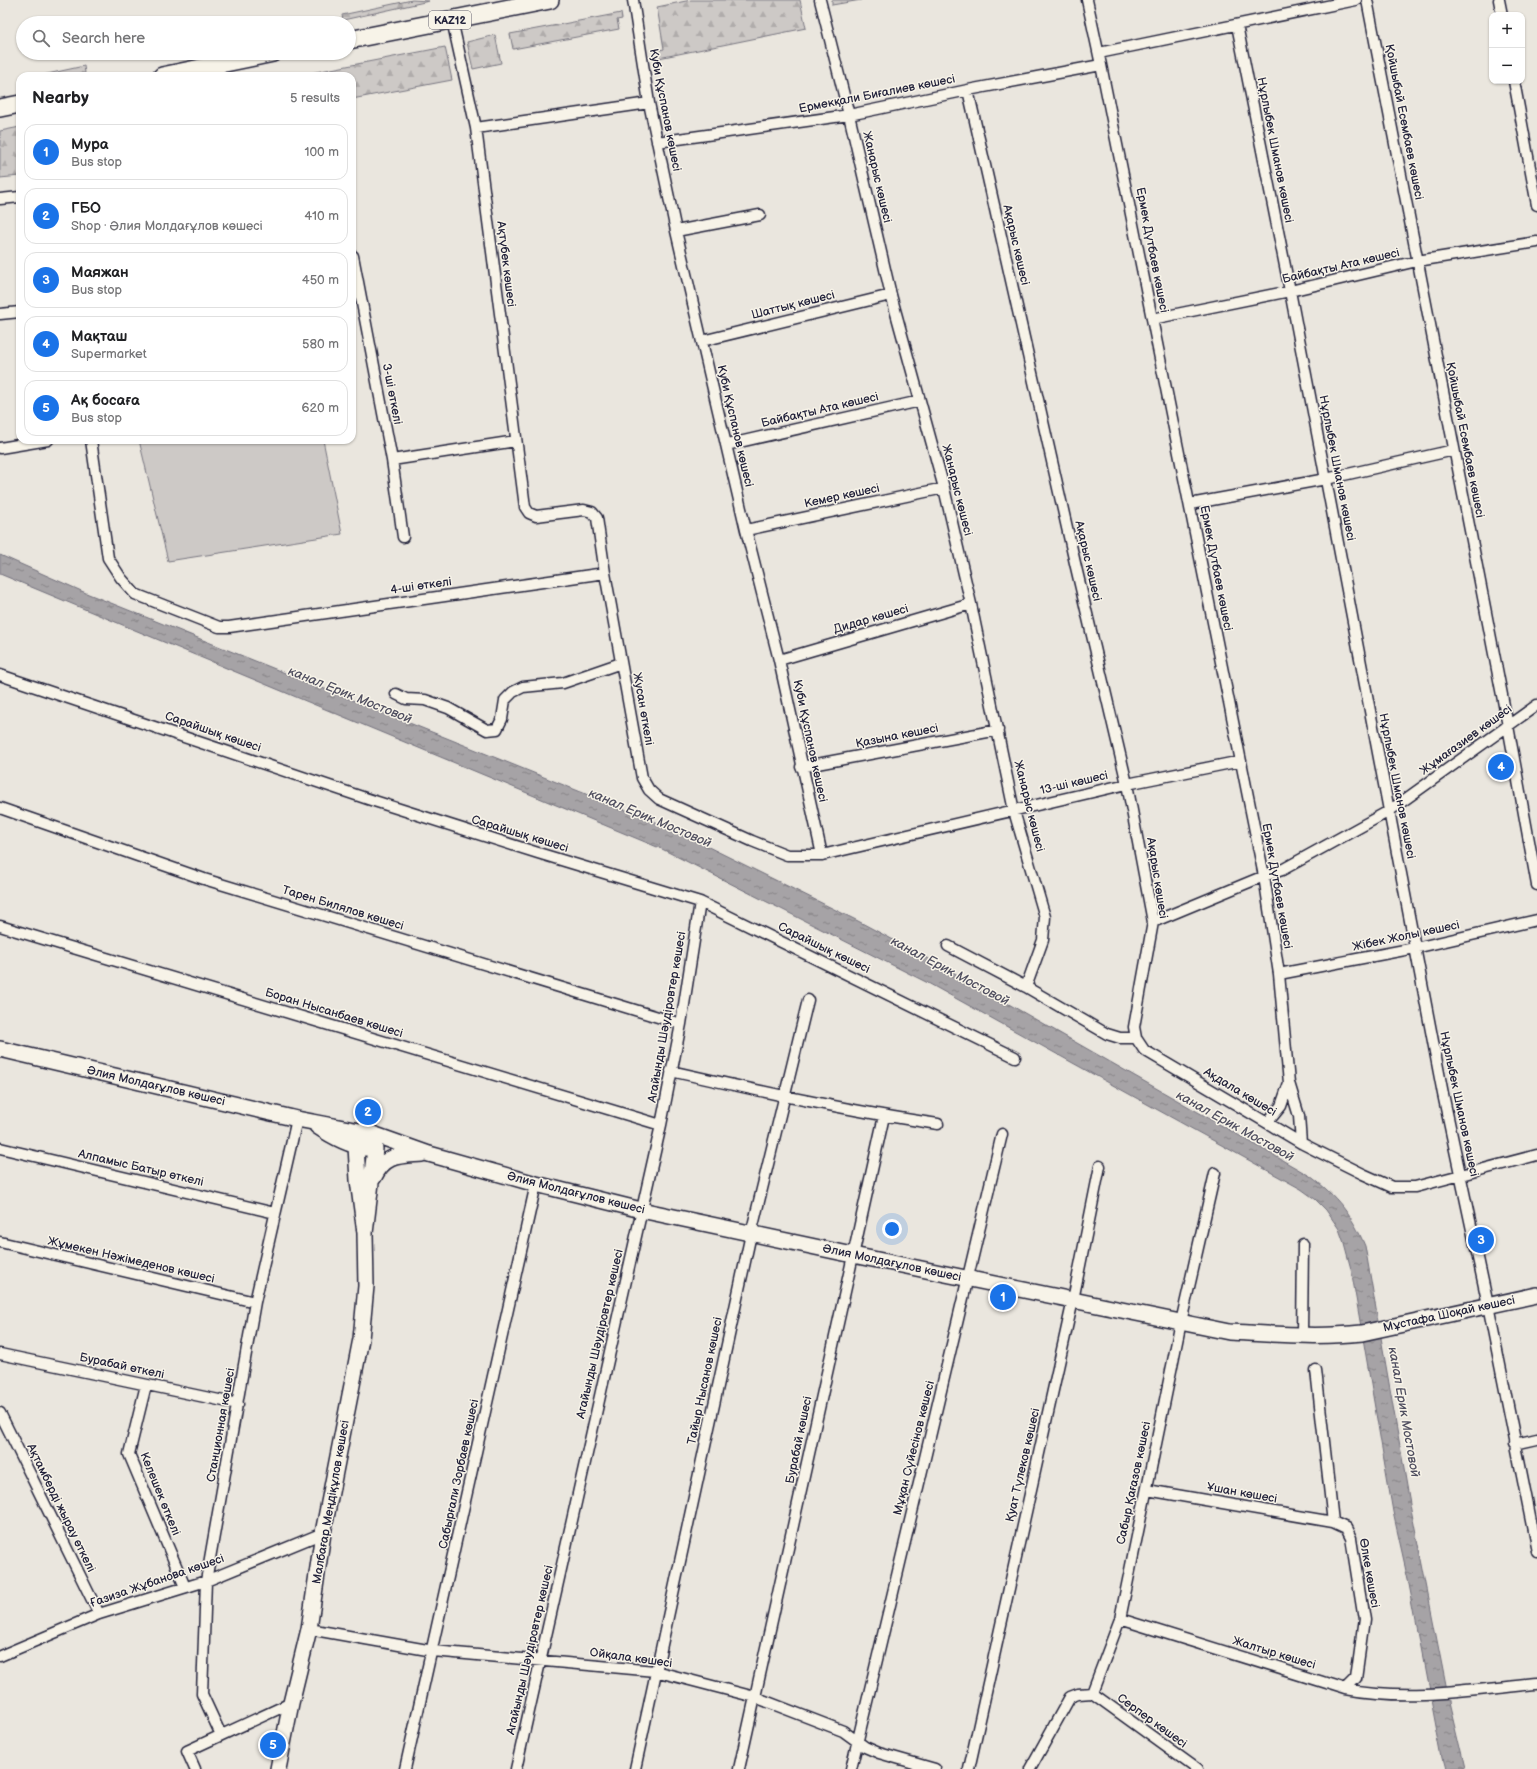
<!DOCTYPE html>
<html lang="en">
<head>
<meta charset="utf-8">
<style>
  :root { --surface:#fff; --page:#f6f6f6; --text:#202124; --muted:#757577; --line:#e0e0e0; --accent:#1a73e8 }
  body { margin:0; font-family:"Balsamiq Sans",sans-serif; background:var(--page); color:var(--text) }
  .controls { position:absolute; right:12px; top:12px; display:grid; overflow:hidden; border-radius:8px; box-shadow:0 1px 3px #0004 }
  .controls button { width:36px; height:36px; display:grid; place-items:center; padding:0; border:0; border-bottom:1px solid var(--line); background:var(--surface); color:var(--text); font:20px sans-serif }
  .you { position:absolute; left:892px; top:1229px; width:14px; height:14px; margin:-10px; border:3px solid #fff; border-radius:50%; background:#1a73e8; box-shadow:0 0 0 6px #1a73e833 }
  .badge { display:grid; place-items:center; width:26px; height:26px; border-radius:50%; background:var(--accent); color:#fff; font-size:13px; font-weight:700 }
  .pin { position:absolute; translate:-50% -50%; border:2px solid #fff; box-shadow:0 1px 4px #0006 }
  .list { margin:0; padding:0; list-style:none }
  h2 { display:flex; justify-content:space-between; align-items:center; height:52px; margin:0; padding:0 16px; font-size:17px }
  h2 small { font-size:13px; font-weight:400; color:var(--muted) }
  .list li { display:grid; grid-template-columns:26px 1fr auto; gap:12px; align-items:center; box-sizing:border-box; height:56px; margin:0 8px 8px; padding:0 8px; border:1px solid var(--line); border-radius:12px }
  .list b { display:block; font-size:15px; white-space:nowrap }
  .list p { margin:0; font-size:13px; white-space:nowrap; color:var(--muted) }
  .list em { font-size:13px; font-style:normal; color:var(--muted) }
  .icon { flex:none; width:22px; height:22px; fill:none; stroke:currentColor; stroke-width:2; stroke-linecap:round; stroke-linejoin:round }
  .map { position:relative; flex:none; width:1537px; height:1769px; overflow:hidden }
  .search { position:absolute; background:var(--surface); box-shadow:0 1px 3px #0004; left:16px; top:16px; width:340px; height:44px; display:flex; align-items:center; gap:10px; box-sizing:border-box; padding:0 14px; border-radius:22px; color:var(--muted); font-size:15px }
  .panel { position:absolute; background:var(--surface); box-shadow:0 1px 3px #0004; left:16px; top:72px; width:340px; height:372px; border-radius:12px }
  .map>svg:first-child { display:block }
  .grass { fill:#cdc9c6; stroke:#787680 }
  .forest { fill:url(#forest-firs); stroke:#787680 }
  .water { fill:url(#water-ripples); stroke:#716f7b }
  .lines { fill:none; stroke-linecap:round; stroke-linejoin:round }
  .minor-casing { stroke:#22223b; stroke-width:13 }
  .secondary-casing { stroke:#22223b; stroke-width:18 }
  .primary-casing { stroke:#22223b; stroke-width:20 }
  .minor { stroke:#f7f3e8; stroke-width:10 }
  .secondary { stroke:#f7f3e8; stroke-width:15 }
  .primary { stroke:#f7f3e8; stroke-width:17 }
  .labels { text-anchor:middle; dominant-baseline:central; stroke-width:3; stroke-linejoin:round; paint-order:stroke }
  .shield { fill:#f7f3e8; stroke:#62616f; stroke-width:1 }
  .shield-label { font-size:11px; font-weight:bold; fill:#22223b }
  .street-label { font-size:12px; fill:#22223b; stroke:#f7f3e8 }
  .water-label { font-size:13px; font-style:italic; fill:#504f60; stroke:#f7f3e8 }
</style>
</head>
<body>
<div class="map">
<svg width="1537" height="1769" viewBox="0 0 1537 1769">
  <defs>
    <pattern id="forest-firs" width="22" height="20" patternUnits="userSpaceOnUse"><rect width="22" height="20" fill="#cdc9c6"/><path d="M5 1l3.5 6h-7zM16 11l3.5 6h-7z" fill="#b0acab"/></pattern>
    <pattern id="water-ripples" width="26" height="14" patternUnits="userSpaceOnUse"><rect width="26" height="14" fill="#a6a3a6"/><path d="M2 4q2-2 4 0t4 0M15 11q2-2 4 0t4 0" fill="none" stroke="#878488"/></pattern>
  </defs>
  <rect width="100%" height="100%" fill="#eae6de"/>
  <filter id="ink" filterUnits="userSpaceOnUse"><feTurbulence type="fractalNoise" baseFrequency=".025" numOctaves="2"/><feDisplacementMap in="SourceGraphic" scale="8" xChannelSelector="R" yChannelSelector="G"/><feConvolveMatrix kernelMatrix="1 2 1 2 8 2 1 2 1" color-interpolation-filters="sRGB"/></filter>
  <g filter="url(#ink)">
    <path class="grass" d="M139 440H323L342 534 168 561Z"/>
    <path class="forest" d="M412 0 429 1 343 20 342 15Z
      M691 0H800L806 28 654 59 655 51 664 49 657 7Z
      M832 0H861L832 5Z
      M621 13 622 19 617 20 619 29 513 49 510 34Z
      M495 35 501 63 473 69 467 42Z
      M445 47 452 80 352 99V76H295Z
      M84 66 85 73 71 76H38Z
      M20 127V176L0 178V131Z"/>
    <path class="water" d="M0 555 86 593 668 827 858 921 942 966 1310 1176C1337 1196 1352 1215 1365 1246L1411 1509 1450 1706 1465 1769H1445L1442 1758 1408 1579 1393 1512 1351 1269 1344 1243 1339 1229 1326 1210 1315 1199 1301 1189 928 983 662 849 0 574Z"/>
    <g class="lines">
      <g class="minor-casing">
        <path id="minor" d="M633 0 649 103 676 231 746 530 779 660 822 855
          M820 0 849 115 891 295 944 488 971 604 1014 811 1045 917 1043 940 1026 987
          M1087 0 1101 65 1264 876 1279 974 1289 1083 1299 1116 1301 1143
          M1367 0 1508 726 1537 885
          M1499 0 1502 15
          M452 20 476 128 525 507 529 513 536 516 584 510 592 512 597 518 605 573 642 778 649 790 659 799 752 841 787 855H822L1127 784 1241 761
          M1237 25 1290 291 1443 1094 1488 1305 1537 1551
          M1099 53 1356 0
          M1514 81 1537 205
          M968 90 1075 563 1127 784 1153 922 1134 1027 1136 1038
          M476 128 649 103
          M657 142 849 115 968 90 1101 65
          M0 199 20 197
          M676 231 760 215
          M353 256 392 460 403 537
          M0 314 20 312
          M1152 319 1290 291 1417 261 1537 242
          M702 341 891 295
          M91 440 108 558 121 578 135 594 219 627H229L605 573
          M726 445 920 401
          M0 448 48 440
          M392 460 516 441
          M1190 504 1326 479 1454 450
          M746 530 944 488
          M779 660 971 604
          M0 675 368 799 538 853 700 902 1015 1057
          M396 694 406 699 425 700 448 708 487 730 497 729 502 719 505 700 513 692 523 687 563 683 621 663
          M801 767 998 730
          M0 808 204 879 681 1024
          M1153 922 1264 876 1282 870 1389 811 1537 705
          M0 926 661 1125
          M948 946 1026 987 1107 1034 1120 1038H1136L1144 1050 1301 1143 1363 1174 1392 1187H1415L1537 1155
          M1279 974 1415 948 1537 920
          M671 1071C760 1091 848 1111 938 1124
          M1267 1123 1281 1106 1289 1083
          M0 1148 275 1213
          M0 1242 255 1302
          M1302 1335 1303 1244
          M0 1354 238 1404
          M1316 1370 1333 1522 1346 1528 1351 1538 1364 1620 1356 1678 1345 1689
          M146 1385 129 1454 185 1587
          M0 1413 99 1614
          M1515 1444 1537 1439
          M1147 1490 1333 1522
          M1120 1619 1345 1689C1409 1701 1473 1690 1537 1684
          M309 1629 433 1651 655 1671 755 1697 843 1731 865 1747 879 1753 935 1769
          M0 1656 99 1614 206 1581 323 1533
          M1092 1693 1197 1769
          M221 1735 202 1694 206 1581 255 1302 297 1119
          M195 1769 187 1751 291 1703
          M405 1769 536 1184
          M516 1769 661 1125 681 1024 700 902
          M635 1769 751 1234 808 1000
          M739 1769 884 1116
          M851 1769 1002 1134
          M969 1769 1073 1300 1100 1166
          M1030 1769 1070 1697 1078 1694 1092 1693 1120 1619 1181 1322 1215 1173"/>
      </g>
      <g class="secondary-casing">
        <path id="secondary" d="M0 1049 297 1119 370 1133 429 1154 536 1184 641 1210 853 1255 1229 1332C1273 1334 1317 1338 1362 1333L1537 1295
          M317 1126C333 1137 348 1145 366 1148
          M374 1177C385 1154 399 1156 422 1154
          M278 1769 291 1703 309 1629 323 1533 361 1339 366 1286 365 1233 358 1180 356 1146 360 1137 370 1133 374 1140 375 1149 365 1233"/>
      </g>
      <g class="primary-casing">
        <path id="primary" d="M349 40 550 0
          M162 76 273 53
          M0 108 20 104"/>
      </g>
      <use href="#minor" class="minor"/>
      <use href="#secondary" class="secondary"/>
      <use href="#primary" class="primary"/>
    </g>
  </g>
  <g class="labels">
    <rect class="shield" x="429" y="11" width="42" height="18" rx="3"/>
    <g class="shield-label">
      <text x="450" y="20">KAZ12</text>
    </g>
    <g class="street-label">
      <text transform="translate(877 94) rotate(-11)">Ермекқали Биғалиев көшесі</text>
      <text transform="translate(665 110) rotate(79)">Куби Құспанов көшесi</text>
      <text transform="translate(1404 122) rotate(79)">Қойшыбай Есембаев көшесі</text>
      <text transform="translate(1275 150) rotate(79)">Нұрлыбек Шманов көшесі</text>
      <text transform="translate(877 177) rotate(77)">Жанарыс көшесі</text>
      <text transform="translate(1016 245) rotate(77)">Ақарыс көшесi</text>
      <text transform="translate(1152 250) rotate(79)">Ермек Дүтбаев көшесi</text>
      <text transform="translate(506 264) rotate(83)">Ақтүбек көшесi</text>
      <text transform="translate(1341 266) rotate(-13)">Байбақты Ата көшесі</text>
      <text transform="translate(793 305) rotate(-14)">Шаттық көшесі</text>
      <text transform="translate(392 394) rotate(79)">3-шi өткелi</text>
      <text transform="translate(820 410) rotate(-13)">Байбақты Ата көшесі</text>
      <text transform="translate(735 426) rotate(77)">Куби Құспанов көшесi</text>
      <text transform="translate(1465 440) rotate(79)">Қойшыбай Есембаев көшесі</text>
      <text transform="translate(1337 468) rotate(79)">Нұрлыбек Шманов көшесі</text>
      <text transform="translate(957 490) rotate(76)">Жанарыс көшесі</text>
      <text transform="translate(842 496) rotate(-12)">Кемер көшесі</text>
      <text transform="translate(1088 561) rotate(77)">Ақарыс көшесi</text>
      <text transform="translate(1216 568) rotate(79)">Ермек Дүтбаев көшесi</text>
      <text transform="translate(421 586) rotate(-8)">4-шi өткелi</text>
      <text transform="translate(871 619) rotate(-16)">Дидар көшесі</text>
      <text transform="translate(643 709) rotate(80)">Жусан өткелі</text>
      <text transform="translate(213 732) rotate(19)">Сарайшық көшесі</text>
      <text transform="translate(897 736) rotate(-11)">Қазына көшесі</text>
      <text transform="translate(1466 740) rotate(-36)">Жұмағазиев көшесі</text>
      <text transform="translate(810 741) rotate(78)">Куби Құспанов көшесi</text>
      <text transform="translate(1074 783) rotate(-13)">13-ші көшесi</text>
      <text transform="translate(1397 786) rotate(79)">Нұрлыбек Шманов көшесі</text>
      <text transform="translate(1029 806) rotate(76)">Жанарыс көшесі</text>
      <text transform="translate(520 834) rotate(17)">Сарайшық көшесі</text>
      <text transform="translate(1157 878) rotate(81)">Ақарыс көшесi</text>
      <text transform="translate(1277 886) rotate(80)">Ермек Дүтбаев көшесi</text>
      <text transform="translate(343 908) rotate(17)">Тарен Билялов көшесі</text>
      <text transform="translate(1406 936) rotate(-12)">Жібек Жолы көшесі</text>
      <text transform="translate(824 948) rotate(26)">Сарайшық көшесі</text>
      <text transform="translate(334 1013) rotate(17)">Боран Нысанбаев көшесі</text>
      <text transform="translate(667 1017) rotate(-80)">Агайынды Шәудіровтер көшесi</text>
      <text transform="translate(156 1086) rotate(13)">Әлия Молдағұлов көшесі</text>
      <text transform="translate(1240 1092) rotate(31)">Ақдала көшесі</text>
      <text transform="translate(1459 1104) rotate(78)">Нұрлыбек Шманов көшесі</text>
      <text transform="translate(141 1168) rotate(13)">Алпамыс Батыр өткелі</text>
      <text transform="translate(576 1193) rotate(14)">Әлия Молдағұлов көшесі</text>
      <text transform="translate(131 1260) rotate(13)">Жұмекен Нәжімеденов көшесі</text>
      <text transform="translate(892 1263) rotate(12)">Әлия Молдағұлов көшесі</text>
      <text transform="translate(1449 1314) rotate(-12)">Мұстафа Шоқай көшесi</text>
      <text transform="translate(600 1334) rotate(-77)">Агайынды Шәудіровтер көшесi</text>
      <text transform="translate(122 1366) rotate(12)">Бурабай өткелі</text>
      <text transform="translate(705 1381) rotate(-78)">Тайыр Нысанов көшесi</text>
      <text transform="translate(221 1425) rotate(-80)">Станционная көшесі</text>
      <text transform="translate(799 1440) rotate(-78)">Бурабай көшесi</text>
      <text transform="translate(914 1448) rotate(-76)">Мұқан Сүйесінов көшесі</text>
      <text transform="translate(1023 1465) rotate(-77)">Қуат Түлеков көшесі</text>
      <text transform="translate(459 1474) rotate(-78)">Сабырғали Зорбаев көшесі</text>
      <text transform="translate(1134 1483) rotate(-78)">Сабыр Қағазов көшесі</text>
      <text transform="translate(1242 1493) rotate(10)">Ұшан көшесі</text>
      <text transform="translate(160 1494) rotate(68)">Келешек өткелі</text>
      <text transform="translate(331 1502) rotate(-80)">Малбағар Меңдіқұлов көшесі</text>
      <text transform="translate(61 1508) rotate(64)">Ақтамберді жырау өткелі</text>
      <text transform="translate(1369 1573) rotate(80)">Өлке көшесі</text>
      <text transform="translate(157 1581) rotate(-19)">Ғазиза Жұбанова көшесі</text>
      <text transform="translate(530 1650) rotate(-77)">Агайынды Шәудіровтер көшесi</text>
      <text transform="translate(1274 1653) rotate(17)">Жалтыр көшесі</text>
      <text transform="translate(631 1658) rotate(8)">Ойқала көшесі</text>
      <text transform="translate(1152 1721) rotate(36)">Серпер көшесі</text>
    </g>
    <g class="water-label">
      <text transform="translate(350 695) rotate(22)">канал Ерик Мостовой</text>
      <text transform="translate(650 818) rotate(23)">канал Ерик Мостовой</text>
      <text transform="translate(950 971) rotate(28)">канал Ерик Мостовой</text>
      <text transform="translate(1235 1126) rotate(29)">канал Ерик Мостовой</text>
      <text transform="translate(1404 1412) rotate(80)">канал Ерик Мостовой</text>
    </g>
  </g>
</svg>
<div class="controls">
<button>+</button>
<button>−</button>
</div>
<div class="you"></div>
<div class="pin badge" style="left:1003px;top:1297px">1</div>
<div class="pin badge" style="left:368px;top:1112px">2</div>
<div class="pin badge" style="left:1481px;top:1240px">3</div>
<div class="pin badge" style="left:1501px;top:767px">4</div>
<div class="pin badge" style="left:273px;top:1745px">5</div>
<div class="search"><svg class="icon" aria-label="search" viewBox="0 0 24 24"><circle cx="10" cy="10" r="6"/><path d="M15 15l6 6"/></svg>Search here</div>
<section class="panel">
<h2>Nearby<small>5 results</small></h2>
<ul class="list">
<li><span class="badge">1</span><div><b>Мура</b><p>Bus stop</p></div><em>100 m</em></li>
<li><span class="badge">2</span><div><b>ГБО</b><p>Shop · Әлия Молдағұлов көшесі</p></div><em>410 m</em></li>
<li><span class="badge">3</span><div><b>Маяжан</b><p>Bus stop</p></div><em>450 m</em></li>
<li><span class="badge">4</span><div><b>Мақташ</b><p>Supermarket</p></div><em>580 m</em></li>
<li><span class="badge">5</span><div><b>Ақ босаға</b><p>Bus stop</p></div><em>620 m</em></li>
</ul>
</section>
</div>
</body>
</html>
